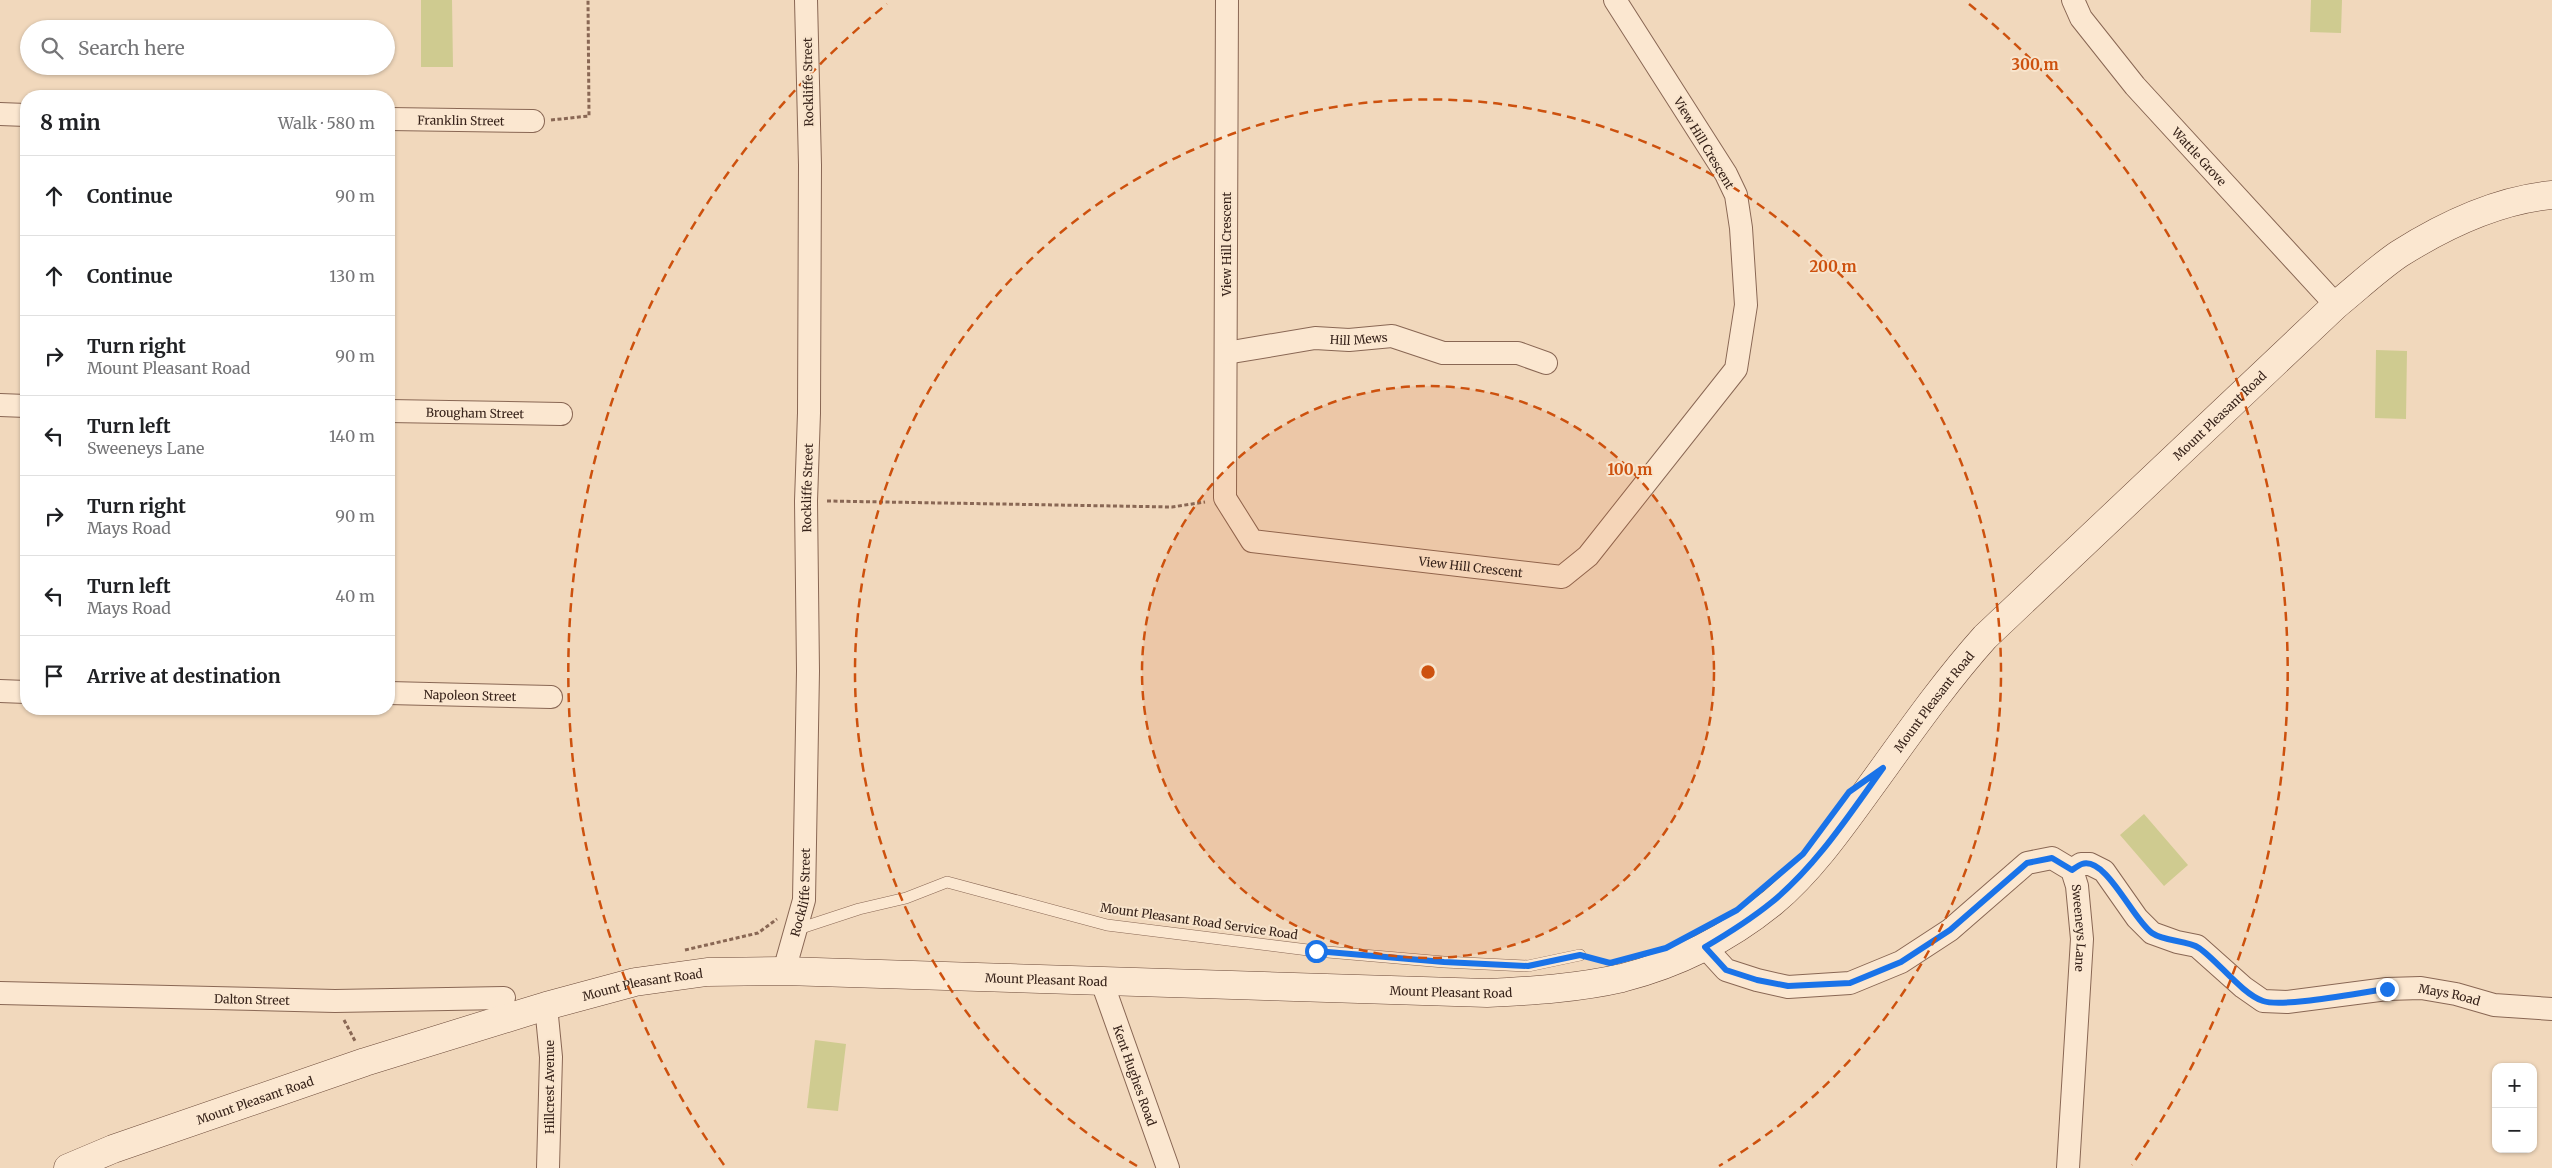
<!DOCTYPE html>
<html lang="en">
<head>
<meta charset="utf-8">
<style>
  :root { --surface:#fff; --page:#f6f6f6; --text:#202124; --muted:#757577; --line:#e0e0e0 }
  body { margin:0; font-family:Merriweather,serif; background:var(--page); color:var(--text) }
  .controls { position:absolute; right:15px; bottom:15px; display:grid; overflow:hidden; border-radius:10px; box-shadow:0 1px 4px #0004 }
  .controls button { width:45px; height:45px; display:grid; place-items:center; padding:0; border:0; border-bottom:1px solid var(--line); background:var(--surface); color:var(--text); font:25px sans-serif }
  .stop { position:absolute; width:15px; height:15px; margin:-11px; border:4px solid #1a73e8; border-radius:50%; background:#fff }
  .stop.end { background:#1a73e8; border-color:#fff; box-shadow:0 1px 5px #0008 }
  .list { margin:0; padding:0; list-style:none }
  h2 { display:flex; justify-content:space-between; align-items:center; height:65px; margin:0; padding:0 20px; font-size:21px }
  h2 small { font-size:16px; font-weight:400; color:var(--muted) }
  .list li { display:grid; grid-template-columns:32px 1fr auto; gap:15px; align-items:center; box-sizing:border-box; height:80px; padding:0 20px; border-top:1px solid var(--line) }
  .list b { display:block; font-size:19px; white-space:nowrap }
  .list p { margin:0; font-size:16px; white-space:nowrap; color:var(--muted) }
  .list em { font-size:16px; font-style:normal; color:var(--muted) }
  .icon { flex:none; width:28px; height:28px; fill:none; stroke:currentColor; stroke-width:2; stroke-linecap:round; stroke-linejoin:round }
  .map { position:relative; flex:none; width:2552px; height:1168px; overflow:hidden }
  .search { position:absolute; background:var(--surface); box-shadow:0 1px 4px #0004; left:20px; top:20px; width:375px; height:55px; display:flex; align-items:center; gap:12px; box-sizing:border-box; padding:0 18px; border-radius:28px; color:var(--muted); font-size:19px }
  .panel { position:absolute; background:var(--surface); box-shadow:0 1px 4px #0004; left:20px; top:90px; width:375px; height:625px; border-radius:20px }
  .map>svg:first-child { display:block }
  .green { fill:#cfcb90 }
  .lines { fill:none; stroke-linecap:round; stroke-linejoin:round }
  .lane-casing { stroke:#896754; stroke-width:12 }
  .street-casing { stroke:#896754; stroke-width:24 }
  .secondary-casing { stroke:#6b4938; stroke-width:29 }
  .path { stroke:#896754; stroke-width:3; stroke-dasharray:4 2.5; stroke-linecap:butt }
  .lane { stroke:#fbe7d0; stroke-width:11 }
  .street { stroke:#fbe7d0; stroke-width:22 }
  .secondary { stroke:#fbe7d0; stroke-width:28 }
  .route { stroke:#1a73e8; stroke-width:6 }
  .ring { fill:none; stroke:#cd510e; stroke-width:2.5; stroke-dasharray:9 6 }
  .labels { text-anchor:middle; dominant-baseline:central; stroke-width:4; stroke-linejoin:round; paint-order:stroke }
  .street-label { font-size:12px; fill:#37231a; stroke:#f8e4cc }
  .centre { fill:#cd510e; stroke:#f8e4cc; stroke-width:2.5 }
  .ring-label { font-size:15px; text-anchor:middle; font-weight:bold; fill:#cd510e; stroke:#f8e4cc; stroke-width:4; stroke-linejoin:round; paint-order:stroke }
</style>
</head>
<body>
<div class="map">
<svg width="2552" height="1168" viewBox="0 0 2552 1168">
  <rect width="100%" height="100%" fill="#f1d8bc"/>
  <path class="green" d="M421 0H452L453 67H421Z
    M2311 0H2342L2341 33 2310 32Z
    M2376 350 2407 351 2406 419 2375 418Z
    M2144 814 2188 865 2164 886 2120 835Z
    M815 1040 846 1044 838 1111 807 1108Z"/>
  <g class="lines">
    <g class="lane-casing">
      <path id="lane" d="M795 930 859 909 906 898 947 882 1107 925 1316 951 1444 962 1528 966 1580 955"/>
    </g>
    <g class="street-casing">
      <g id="street">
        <path id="s1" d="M1227 0 1225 498 1252 541 1562 577 1588 556 1736 369 1746 305 1741 228 1736 195 1726 174 1615 0"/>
        <path id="s2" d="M2073 0 2081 18 2135 86 2336 305"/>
        <path d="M0 114 26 115"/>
        <path id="s3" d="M389 119 533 121"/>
        <path id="s4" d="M1226 353 1315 338 1349 340 1392 336 1443 353H1518L1546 363"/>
        <path d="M0 405 26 406"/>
        <path id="s5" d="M389 411 561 414"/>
        <path d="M0 691 26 692"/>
        <path id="s6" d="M389 693 551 697"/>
        <path id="s7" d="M2072 870 2081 864H2090L2104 871 2137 918 2152 933 2177 942 2197 946 2243 987 2263 1001 2287 1002 2387 989 2421 988 2456 994 2494 1005 2552 1009"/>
        <path id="s8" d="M1705 947 1726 970 1757 980 1788 987 1850 983 1901 962 1950 930 2027 863 2052 858 2072 870 2077 886 2082 939 2068 1168"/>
        <path id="s9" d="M784 971 804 900 808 671 806 501 809 413 810 165 806 0"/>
        <path id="s10" d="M1102 982 1168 1168"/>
        <path id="s11" d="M0 993 335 1001 504 998"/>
        <path d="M546 1006 551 1057 548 1168"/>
      </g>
    </g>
    <g class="secondary-casing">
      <g id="secondary">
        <path id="s12" d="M68 1168 113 1149 365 1062 546 1006 635 982 707 972 784 971 1487 993C1532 991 1578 988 1622 978 1677 964 1729 938 1773 902 1811 870 1841 827 1870 787 1907 736 1943 684 1985 637L2336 305C2357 288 2377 269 2399 254 2445 225 2498 200 2552 195"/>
      </g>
    </g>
    <path class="path" d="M551 120 589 116 588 0
      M827 501 1172 507 1205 502
      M685 950 758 933 777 919
      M344 1020 355 1041"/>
    <use href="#lane" class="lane"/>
    <use href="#street" class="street"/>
    <use href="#secondary" class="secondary"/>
  </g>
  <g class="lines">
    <path class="route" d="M1316 951 1444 962 1528 966 1580 955 1610 963 1666 948 1737 910 1803 854 1849 792 1883 768C1849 815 1817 865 1772 902 1751 919 1729 933 1705 947L1726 970 1757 980 1788 986 1850 983 1901 962 1950 930 2027 863 2052 858 2072 870C2075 868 2079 865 2082 864 2106 856 2133 920 2152 933 2165 942 2187 940 2199 948 2217 960 2242 994 2263 1001 2283 1008 2362 992 2387 989"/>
  </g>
  <circle cx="1428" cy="672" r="286" fill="#cd510e" fill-opacity=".12"/>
  <g class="ring">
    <circle cx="1428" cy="672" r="286"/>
    <path d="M1137 1166A573 573 0 1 1 1719 1166"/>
    <path d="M724 1165A859 859 0 0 1 887 4M1969 4A859 859 0 0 1 2132 1165"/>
  </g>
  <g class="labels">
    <g class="street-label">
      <text transform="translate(808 82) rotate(-91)">Rockliffe Street</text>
      <text stroke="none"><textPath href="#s3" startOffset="72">Franklin Street</textPath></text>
      <text transform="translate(1704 143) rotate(59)">View Hill Crescent</text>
      <text stroke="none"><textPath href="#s2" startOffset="202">Wattle Grove</textPath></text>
      <text transform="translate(1226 244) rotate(-90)">View Hill Crescent</text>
      <text stroke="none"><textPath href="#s4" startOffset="134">Hill Mews</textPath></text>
      <text stroke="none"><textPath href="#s5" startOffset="86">Brougham Street</textPath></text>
      <text stroke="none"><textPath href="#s12" startOffset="2419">Mount Pleasant Road</textPath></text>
      <text stroke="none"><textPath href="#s9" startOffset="486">Rockliffe Street</textPath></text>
      <text stroke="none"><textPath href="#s1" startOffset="769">View Hill Crescent</textPath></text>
      <text stroke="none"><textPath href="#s6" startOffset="81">Napoleon Street</textPath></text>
      <text stroke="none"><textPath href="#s12" startOffset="2014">Mount Pleasant Road</textPath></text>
      <text stroke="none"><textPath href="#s9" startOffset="81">Rockliffe Street</textPath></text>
      <text transform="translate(1199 921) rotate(8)">Mount Pleasant Road Service Road</text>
      <text stroke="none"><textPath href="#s8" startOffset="481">Sweeneys Lane</textPath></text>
      <text stroke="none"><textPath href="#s12" startOffset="1009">Mount Pleasant Road</textPath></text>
      <text stroke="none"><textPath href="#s12" startOffset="604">Mount Pleasant Road</textPath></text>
      <text stroke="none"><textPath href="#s12" startOffset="1414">Mount Pleasant Road</textPath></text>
      <text stroke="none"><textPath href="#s7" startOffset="435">Mays Road</textPath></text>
      <text stroke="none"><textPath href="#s11" startOffset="252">Dalton Street</textPath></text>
      <text stroke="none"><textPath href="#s10" startOffset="99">Kent Hughes Road</textPath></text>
      <text transform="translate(549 1087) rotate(-90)">Hillcrest Avenue</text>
      <text stroke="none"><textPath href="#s12" startOffset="199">Mount Pleasant Road</textPath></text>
    </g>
  </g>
  <circle cx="1428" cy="672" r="8" class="centre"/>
  <g class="ring-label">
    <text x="2035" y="70">300 m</text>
    <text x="1833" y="272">200 m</text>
    <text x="1630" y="475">100 m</text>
  </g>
</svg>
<div class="controls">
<button>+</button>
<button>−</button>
</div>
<div class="stop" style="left:1316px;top:951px"></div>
<div class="stop end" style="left:2387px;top:989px"></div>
<div class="search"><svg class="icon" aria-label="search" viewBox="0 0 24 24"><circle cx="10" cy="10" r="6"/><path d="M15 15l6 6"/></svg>Search here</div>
<section class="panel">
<h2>8 min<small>Walk · 580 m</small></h2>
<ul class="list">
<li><svg class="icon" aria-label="ahead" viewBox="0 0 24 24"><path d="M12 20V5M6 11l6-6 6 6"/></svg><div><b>Continue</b></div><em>90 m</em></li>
<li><svg class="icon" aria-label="ahead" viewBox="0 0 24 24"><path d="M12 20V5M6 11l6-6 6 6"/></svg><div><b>Continue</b></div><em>130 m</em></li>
<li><svg class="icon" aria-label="right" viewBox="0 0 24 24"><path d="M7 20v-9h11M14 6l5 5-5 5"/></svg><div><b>Turn right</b><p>Mount Pleasant Road</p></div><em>90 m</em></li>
<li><svg class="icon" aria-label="left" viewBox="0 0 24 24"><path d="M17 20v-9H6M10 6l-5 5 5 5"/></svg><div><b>Turn left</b><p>Sweeneys Lane</p></div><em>140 m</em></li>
<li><svg class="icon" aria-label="right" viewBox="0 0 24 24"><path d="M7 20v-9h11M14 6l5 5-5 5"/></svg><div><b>Turn right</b><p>Mays Road</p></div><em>90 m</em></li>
<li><svg class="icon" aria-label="left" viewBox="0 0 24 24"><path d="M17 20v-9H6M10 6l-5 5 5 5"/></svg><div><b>Turn left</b><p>Mays Road</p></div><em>40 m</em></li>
<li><svg class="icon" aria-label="arrive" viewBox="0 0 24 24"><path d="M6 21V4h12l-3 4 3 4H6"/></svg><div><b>Arrive at destination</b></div></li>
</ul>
</section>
</div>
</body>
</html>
